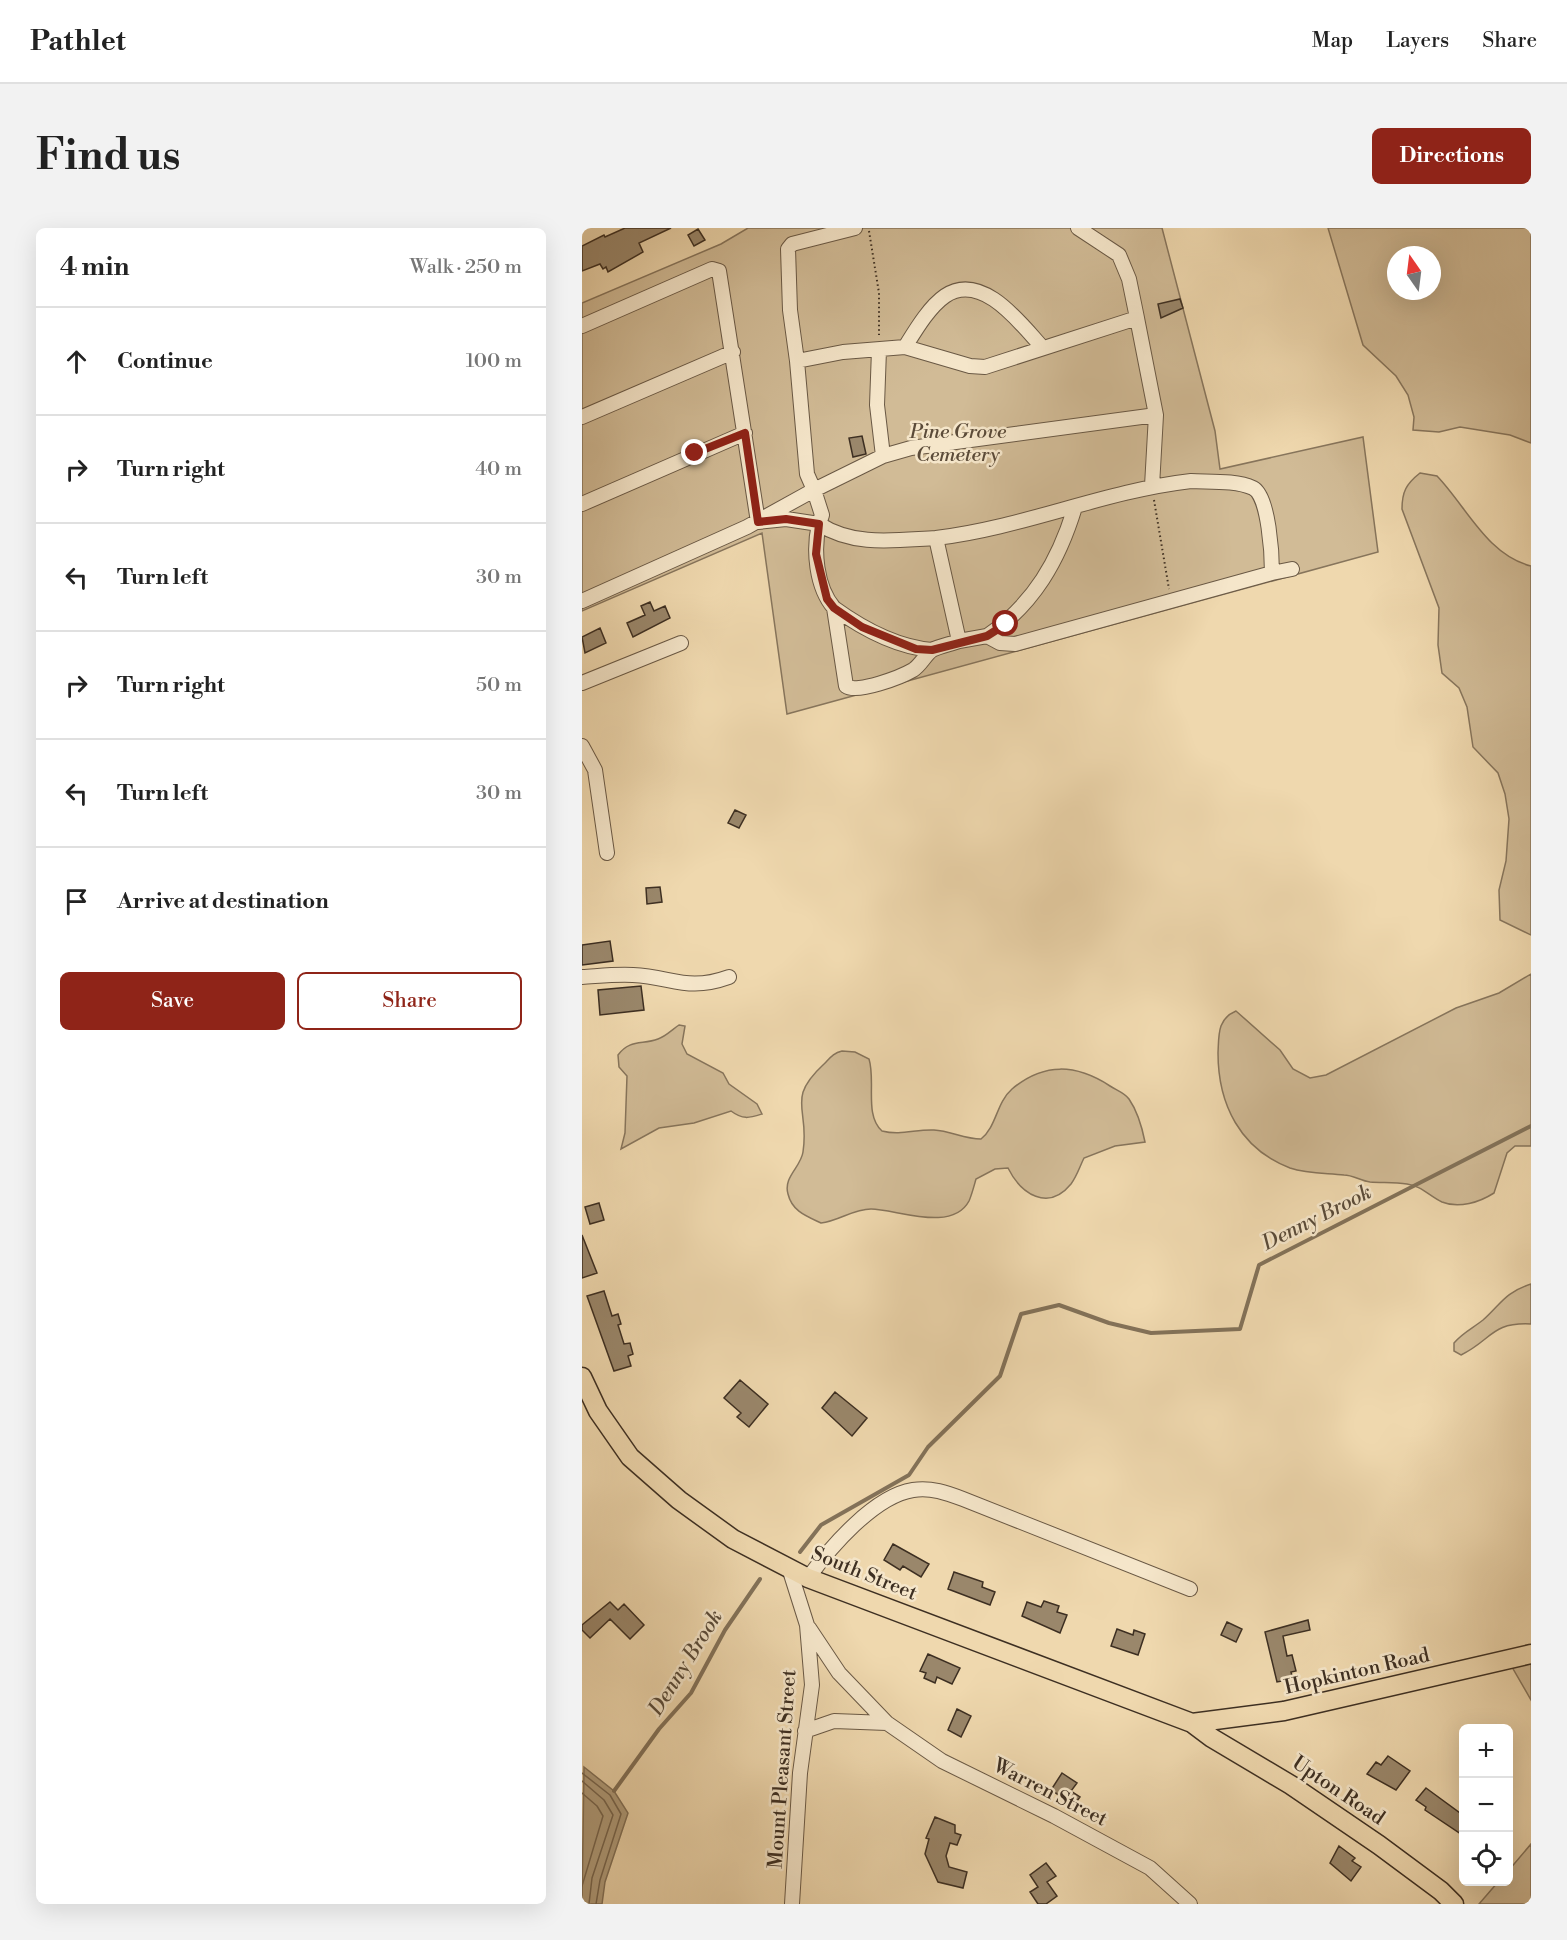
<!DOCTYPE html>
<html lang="en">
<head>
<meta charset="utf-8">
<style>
  :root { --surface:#fff; --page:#f2f2f2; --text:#222; --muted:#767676; --line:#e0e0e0; --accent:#8f2418 }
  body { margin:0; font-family:"Libre Bodoni",serif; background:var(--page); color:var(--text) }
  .controls { position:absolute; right:18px; bottom:18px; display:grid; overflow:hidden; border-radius:9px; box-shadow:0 6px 24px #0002 }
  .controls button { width:54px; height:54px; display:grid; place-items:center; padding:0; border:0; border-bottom:2px solid var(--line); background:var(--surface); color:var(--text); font:30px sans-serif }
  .compass { position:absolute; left:805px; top:18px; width:54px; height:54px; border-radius:50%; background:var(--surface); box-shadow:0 6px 24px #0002; rotate:346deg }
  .stop { position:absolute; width:18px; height:18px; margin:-14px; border:4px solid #8f2418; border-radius:50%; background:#fff }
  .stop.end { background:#8f2418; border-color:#fff; box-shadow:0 2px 6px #0008 }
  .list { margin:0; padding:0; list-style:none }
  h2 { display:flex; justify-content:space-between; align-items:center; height:78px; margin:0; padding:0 24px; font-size:26px }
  h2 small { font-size:20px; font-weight:400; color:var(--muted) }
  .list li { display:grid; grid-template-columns:39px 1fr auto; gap:18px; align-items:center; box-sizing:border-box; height:108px; padding:0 24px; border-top:2px solid var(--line) }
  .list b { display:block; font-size:22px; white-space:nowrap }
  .list em { font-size:20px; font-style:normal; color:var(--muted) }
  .actions { display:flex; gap:12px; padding:18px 24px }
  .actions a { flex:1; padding:14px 0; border:2px solid var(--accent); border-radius:9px; text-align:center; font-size:21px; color:var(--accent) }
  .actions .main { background:var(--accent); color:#fff }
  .icon { flex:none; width:33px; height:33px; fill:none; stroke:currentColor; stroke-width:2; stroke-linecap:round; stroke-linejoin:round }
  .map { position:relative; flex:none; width:949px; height:1676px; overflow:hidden; border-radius:9px }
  header { display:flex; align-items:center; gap:36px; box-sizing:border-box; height:84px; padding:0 30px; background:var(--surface); border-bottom:2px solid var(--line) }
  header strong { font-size:28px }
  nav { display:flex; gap:33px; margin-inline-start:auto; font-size:21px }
  .intro { display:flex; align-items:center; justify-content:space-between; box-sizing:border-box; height:144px; padding:0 36px }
  h1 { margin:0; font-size:42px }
  .button { padding:15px 27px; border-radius:9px; background:var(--accent); color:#fff; font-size:21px; font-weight:700 }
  main { display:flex; gap:36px; padding:0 36px }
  aside { flex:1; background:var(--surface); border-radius:9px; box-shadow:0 6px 24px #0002 }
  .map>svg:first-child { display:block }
  .green { fill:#d1bb96; stroke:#87755c; stroke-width:1.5; fill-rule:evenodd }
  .water { fill:#b29f7e; stroke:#837259; stroke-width:1.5 }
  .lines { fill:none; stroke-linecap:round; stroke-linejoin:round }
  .shore { stroke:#786750; stroke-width:1.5 }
  .stream { stroke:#837259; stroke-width:4 }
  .building { fill:#9a876b; stroke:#3d2f22; stroke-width:1.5 }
  .minor-casing { stroke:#6a5945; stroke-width:16 }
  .major-casing { stroke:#3d2f22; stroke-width:21 }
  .path { stroke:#3d2f22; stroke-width:2; stroke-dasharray:1.5 3; stroke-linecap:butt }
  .minor { stroke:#f5e6ca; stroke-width:14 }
  .major { stroke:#efd8ae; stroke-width:18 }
  .route { stroke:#8f2418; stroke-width:8 }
  .labels { text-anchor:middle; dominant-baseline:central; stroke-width:5; stroke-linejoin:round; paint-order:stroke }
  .park-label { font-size:20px; font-style:italic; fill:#5b4b39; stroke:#f5e6ca }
  .street-label { font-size:20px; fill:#3d2f22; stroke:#f5e6ca }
  .water-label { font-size:21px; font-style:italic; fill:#5a4b39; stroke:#f5e6ca }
</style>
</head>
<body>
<header>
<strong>Pathlet</strong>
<nav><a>Map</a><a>Layers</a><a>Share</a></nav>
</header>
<div class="intro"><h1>Find us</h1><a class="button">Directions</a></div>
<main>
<aside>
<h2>4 min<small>Walk · 250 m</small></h2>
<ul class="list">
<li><svg class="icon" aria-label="ahead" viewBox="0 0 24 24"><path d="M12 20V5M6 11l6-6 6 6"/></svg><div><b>Continue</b></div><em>100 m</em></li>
<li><svg class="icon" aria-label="right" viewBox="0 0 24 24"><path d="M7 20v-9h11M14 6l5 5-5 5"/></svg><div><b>Turn right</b></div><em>40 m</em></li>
<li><svg class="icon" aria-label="left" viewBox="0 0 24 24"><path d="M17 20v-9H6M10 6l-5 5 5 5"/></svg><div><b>Turn left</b></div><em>30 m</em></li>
<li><svg class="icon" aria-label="right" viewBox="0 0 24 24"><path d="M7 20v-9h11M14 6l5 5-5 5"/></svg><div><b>Turn right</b></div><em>50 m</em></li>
<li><svg class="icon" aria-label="left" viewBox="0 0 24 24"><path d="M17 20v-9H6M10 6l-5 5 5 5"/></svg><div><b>Turn left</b></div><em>30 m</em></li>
<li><svg class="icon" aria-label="arrive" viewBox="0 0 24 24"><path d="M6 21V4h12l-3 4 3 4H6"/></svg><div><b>Arrive at destination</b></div></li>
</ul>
<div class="actions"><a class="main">Save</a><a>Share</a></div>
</aside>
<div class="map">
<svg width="949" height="1676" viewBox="0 0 949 1676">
  <rect width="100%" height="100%" fill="#efd8ae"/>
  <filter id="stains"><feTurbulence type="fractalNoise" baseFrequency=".00333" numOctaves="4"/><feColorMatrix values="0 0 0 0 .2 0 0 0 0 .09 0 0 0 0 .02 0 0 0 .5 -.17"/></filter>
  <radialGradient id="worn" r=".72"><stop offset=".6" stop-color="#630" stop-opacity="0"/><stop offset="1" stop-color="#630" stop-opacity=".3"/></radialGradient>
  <path class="green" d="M166 0H580L633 203 638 241 781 209 796 324 205 486 180 305 0 383V75L139 16Z
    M746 0H949V215L928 207 878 199 857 204 831 202 832 189 826 167 814 148 781 117ZM814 27H850V63H814Z
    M838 245 855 248C884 278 905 327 949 338V707L918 692 917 662 924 633 927 591 923 566 916 545 891 519 885 479 877 460 860 445 856 417 857 380 820 281C820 264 824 256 838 245Z
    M949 746V918H933L925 925 912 965C898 974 877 981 860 974 847 968 840 958 825 956 812 954 800 955 788 954 779 953 771 947 762 947 744 945 726 946 708 940 658 921 636 876 636 825 637 807 635 791 654 783L698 822 711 841 728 850 744 847 874 780 917 765Z
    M97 797 103 798 100 816 105 826 141 845 147 856 175 876 180 886C167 890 161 892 149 883L112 895 77 900 39 921 43 905 45 848 37 839 36 827C48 811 60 817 76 811 83 809 91 801 97 797Z
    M260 823 273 824 287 831C294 853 282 887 300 903 319 908 334 901 352 902 369 903 382 911 399 911 415 898 414 875 430 861 462 834 494 836 528 858 534 862 543 865 547 871 556 884 560 899 563 914L533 918 502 930C498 938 495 948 489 956 466 984 439 966 426 940L413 941 394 951C392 958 390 966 387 973 370 1005 314 981 289 981 271 981 257 993 239 995 224 988 210 983 206 966 201 949 219 939 221 924 228 880 203 872 242 836 248 830 251 825 260 823Z
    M949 1056V1096C909 1094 910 1112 879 1127L872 1123V1115C880 1105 891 1100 901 1092 920 1075 922 1065 949 1056Z
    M949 1435V1472L930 1439Z
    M949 1616V1676H897L916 1654H927V1642Z"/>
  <path class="water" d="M2 1539 32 1563 46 1585 23 1654 20 1676H0Z"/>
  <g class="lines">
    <path class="shore" d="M0 1545 28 1567 39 1586 18 1652 14 1676
      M0 1553 22 1572 31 1587 10 1650 7 1676
      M0 1565 15 1578 21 1588 0 1658"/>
    <path class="stream" d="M218 1324 239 1297 327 1247 346 1219 418 1148 439 1086 477 1077 527 1095 569 1105 658 1101 677 1037 949 898
      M32 1563 77 1501 109 1465 143 1402 178 1351"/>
  </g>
  <path class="building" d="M43 0H89L57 15 61 24 26 44 24 39 21 41 18 36 0 43V18L22 7 23 9Z
    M116 1 123 12 112 18 106 7Z
    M598 71 601 80 579 90 576 76Z
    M280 208 284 226 271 229 267 210Z
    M68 374 72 383 83 378 88 390 51 409 45 395 63 387 59 378Z
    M18 400 24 415 3 425 0 409Z
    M153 582 164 587 157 600 146 595Z
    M78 659 80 674 65 676 64 660Z
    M28 713 31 733 0 737V717Z
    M59 758 62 782 18 787 16 762Z
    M17 975 22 992 8 996 3 979Z
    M0 1007 15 1045 0 1050Z
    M22 1063 30 1088 36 1086 39 1096 36 1097 42 1116 48 1115 51 1126 46 1128 49 1138 32 1143 5 1068Z
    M158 1152 186 1176 167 1199 155 1189 159 1185 142 1170Z
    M253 1164 285 1190 270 1208 240 1180Z
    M311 1316 347 1336 339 1349 321 1338 318 1342 302 1332Z
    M372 1344 401 1354 400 1359 413 1364 408 1377 366 1361Z
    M462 1373 477 1378 475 1384 485 1387 478 1405 440 1388 445 1374 459 1379Z
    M28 1374 36 1382 42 1376 62 1397 48 1411 28 1391 8 1410 0 1402V1397Z
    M726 1392 728 1402 701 1408 705 1428 710 1427 714 1443 709 1444 711 1451 695 1454 683 1404Z
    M645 1394 660 1401 654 1414 639 1407Z
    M535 1401 551 1407 552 1402 563 1406 556 1427 529 1418Z
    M346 1426 378 1440 370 1456 355 1449 353 1455 342 1450 344 1445 338 1443Z
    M375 1481 389 1488 379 1509 366 1502Z
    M806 1528 828 1543 814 1562 785 1546 794 1534 799 1537Z
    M480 1545 495 1555 489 1563 498 1569 492 1577 469 1562Z
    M844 1560 882 1588V1608L843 1582 844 1579 834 1572Z
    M353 1589 373 1597V1605L379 1607 375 1617 368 1615 364 1628 367 1639 385 1644 381 1660 356 1654 343 1626 347 1611 344 1610Z
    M757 1618 773 1630 770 1633 779 1639 769 1653 748 1635Z
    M464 1635 474 1648 465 1654 475 1668 464 1676H456L448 1664 456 1659 448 1647Z"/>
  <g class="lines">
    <g class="minor-casing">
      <path id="minor" d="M273 0 210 16 206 21 208 82 215 133 261 124 323 119
        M496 0 537 27 547 51 555 90
        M0 98 130 41 137 43 176 294 204 291 237 296C231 322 234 359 252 380L264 458C275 466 319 449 331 442 339 437 343 427 350 422 358 418 369 416 377 413
        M460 119C439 96 400 43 363 68 347 79 333 103 323 119L388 138 403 139 555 90 574 187 570 258
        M297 122 295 177 301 228
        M215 133 225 246 232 262 301 228 329 220 574 187
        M0 189 151 124
        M609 253C627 254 654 252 671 260 687 268 690 328 690 345L433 416 418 415 405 408 377 413 354 310C440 300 522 263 609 253Z
        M0 276 163 205
        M690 345 710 341
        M0 373 165 299 232 262 240 287 237 296C272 319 314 312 354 310
        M252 380C281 401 314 419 350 422
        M405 408C452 376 477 332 493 279
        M0 455 99 415
        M0 518 13 542 25 625
        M0 749C17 748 34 746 51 747 91 749 105 764 147 749
        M207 1340 225 1397 230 1457 218 1545 210 1676
        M226 1350C248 1320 292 1268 331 1262 349 1259 365 1265 381 1271L608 1361
        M227 1400 257 1445 305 1495
        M223 1503 252 1493 305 1495 360 1533 472 1588 568 1640 608 1676"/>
    </g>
    <g class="major-casing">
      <path id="major" d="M0 1149 16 1183 48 1229 97 1272 151 1311 226 1350 610 1495 630 1510 709 1557 797 1617 859 1663 872 1676
        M610 1495 702 1483 949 1426"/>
    </g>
    <path class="path" d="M287 3 297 65V107
      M572 272 587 361"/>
    <use href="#minor" class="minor"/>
    <use href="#major" class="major"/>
  </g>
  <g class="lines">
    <path class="route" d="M113 225 163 205 176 294 204 291 237 296 234 326 245 371 252 380 280 399 334 421 350 422 405 408 424 396"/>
  </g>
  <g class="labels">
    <g class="park-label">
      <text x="376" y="204">Pine Grove<tspan x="376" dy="23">Cemetery</tspan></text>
    </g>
    <g class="street-label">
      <text transform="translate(282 1346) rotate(22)">South Street</text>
      <text transform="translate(775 1444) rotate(-13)">Hopkinton Road</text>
      <text transform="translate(201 1541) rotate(-86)">Mount Pleasant Street</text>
      <text transform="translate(756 1563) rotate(34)">Upton Road</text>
      <text transform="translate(468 1565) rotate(27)">Warren Street</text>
    </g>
    <g class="water-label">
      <text transform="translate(735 990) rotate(-27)">Denny Brook</text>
      <text transform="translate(104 1435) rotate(-58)">Denny Brook</text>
    </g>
  </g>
  <rect width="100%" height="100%" filter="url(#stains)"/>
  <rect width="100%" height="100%" fill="url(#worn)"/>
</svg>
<div class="controls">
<button>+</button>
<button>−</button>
<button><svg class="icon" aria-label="locate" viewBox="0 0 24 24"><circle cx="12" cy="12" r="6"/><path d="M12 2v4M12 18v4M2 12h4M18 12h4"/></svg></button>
</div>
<svg class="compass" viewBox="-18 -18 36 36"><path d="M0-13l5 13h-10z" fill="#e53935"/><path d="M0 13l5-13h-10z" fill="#767676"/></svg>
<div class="stop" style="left:424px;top:396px"></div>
<div class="stop end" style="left:113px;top:225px"></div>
</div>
</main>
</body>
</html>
